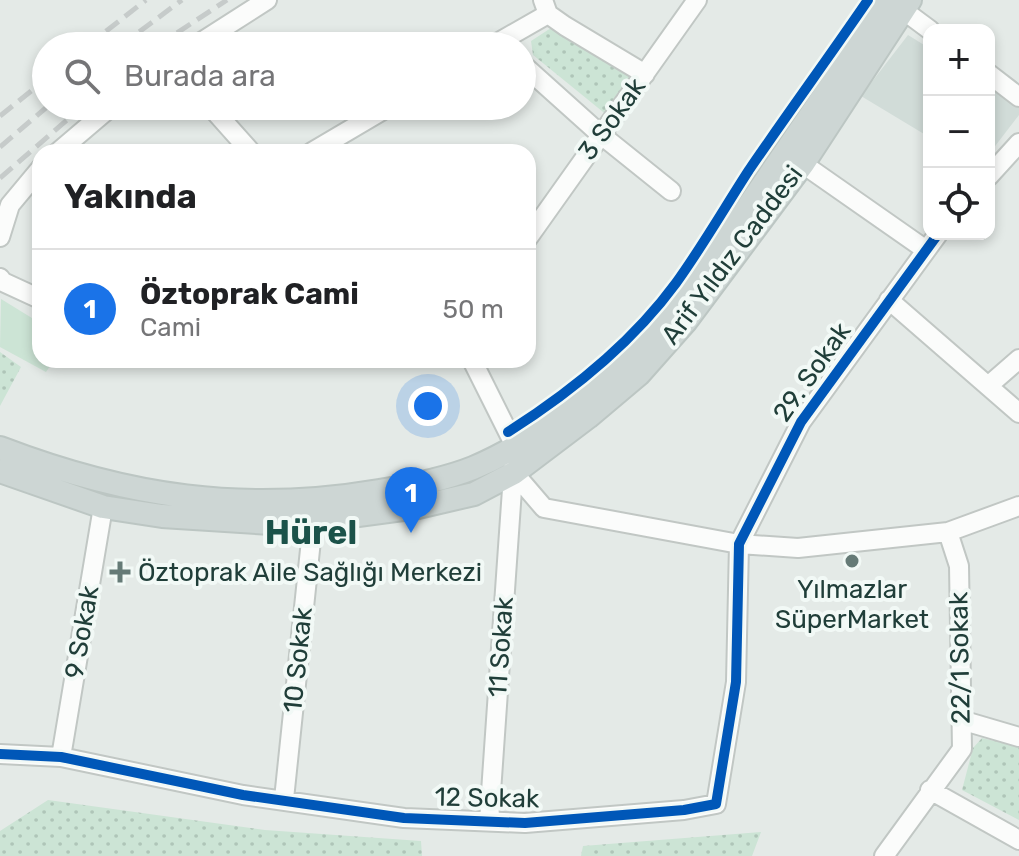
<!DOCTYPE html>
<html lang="tr">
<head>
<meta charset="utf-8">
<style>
  :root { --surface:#fff; --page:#f2f2f2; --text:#202124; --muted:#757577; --line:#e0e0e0; --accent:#1a73e8 }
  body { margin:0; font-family:Rubik,sans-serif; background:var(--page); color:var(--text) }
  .controls { position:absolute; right:24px; top:24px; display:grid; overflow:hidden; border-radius:16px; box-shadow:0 4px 12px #0003 }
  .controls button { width:72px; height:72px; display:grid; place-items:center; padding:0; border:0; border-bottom:2px solid var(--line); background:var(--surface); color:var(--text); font:40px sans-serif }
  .you { position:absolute; left:428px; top:406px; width:28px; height:28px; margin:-20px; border:6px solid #fff; border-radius:50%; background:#1a73e8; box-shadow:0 0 0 12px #1a73e833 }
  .badge { display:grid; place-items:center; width:52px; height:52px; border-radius:50%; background:var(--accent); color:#fff; font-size:26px; font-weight:700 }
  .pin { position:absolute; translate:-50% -66px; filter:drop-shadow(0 2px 4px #0008) }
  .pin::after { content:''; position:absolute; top:42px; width:28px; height:24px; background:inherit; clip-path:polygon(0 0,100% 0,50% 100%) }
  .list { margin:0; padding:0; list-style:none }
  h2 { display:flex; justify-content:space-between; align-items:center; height:104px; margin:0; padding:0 32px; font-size:34px }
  h2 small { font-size:26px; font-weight:400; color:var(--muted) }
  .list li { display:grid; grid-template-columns:52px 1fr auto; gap:24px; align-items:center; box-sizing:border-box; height:120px; padding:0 32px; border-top:2px solid var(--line) }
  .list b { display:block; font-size:30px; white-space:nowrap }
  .list p { margin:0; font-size:26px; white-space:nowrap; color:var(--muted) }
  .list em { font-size:26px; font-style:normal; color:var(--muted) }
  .icon { flex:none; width:44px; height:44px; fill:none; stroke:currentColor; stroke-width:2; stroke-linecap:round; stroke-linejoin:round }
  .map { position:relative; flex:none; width:1019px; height:856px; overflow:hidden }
  .search { position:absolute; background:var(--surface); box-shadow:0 4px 12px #0003; left:32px; top:32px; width:504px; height:88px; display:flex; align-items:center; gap:20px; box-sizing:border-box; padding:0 28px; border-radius:44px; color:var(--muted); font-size:30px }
  .panel { position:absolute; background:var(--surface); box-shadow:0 4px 12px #0003; left:32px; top:144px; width:504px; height:224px; border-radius:24px }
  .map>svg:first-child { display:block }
  .built { fill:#d1dcd8 }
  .park { fill:url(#park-dots) }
  .pitch { fill:#cce4d5 }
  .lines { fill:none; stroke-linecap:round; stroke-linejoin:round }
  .minor-casing { stroke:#c1c7c4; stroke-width:22 }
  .major-casing { stroke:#bcc6c3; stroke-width:26 }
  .minor { stroke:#fbfcfb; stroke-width:18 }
  .major { stroke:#cdd6d4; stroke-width:22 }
  .rail { stroke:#c6cbca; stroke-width:5; stroke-dasharray:16 8; stroke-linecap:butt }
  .cycleway-casing { stroke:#f2f9f6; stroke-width:15 }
  .cycleway { stroke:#0057b8; stroke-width:10 }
  .poi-dot { fill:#657a76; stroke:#f2f9f6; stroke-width:3 }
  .labels { text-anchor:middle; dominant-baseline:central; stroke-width:8; stroke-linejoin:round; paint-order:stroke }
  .street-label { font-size:26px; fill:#203e39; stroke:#f2f9f6 }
  .poi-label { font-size:26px; fill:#203e39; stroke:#f2f9f6; text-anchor:start }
  .district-label { font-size:34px; font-weight:bold; fill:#1b5249; stroke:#f2f9f6 }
</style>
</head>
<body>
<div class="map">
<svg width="1019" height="856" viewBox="0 0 1019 856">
  <defs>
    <pattern id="park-dots" width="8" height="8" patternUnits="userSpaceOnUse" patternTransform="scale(2)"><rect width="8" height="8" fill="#cce4d5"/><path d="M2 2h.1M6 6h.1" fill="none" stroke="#afc5b8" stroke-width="1.8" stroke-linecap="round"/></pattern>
  </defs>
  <rect width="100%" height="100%" fill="#e4eae7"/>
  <path class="built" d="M908 35 929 48V137L861 96Z
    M989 88 1019 108V115L989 154Z"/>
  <path class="park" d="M554 26 634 76 608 116 533 55 531 41Z
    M0 352 21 367 0 406Z
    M982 738 1019 747V820L962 790 973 748Z
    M48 800 265 830 421 841 422 856H0V831Z
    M761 832 752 856H581L583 846Z"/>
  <path class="pitch" d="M1 299 40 323V360H54L46 372 0 347Z"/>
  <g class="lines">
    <g class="minor-casing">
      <path id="minor" d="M543 0 548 14 565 26 645 74
        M903 10 930 30
        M195 46 267 0
        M492 46 548 14
        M522 64 600 134 671 191
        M989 74 1019 97
        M210 106 251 152
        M58 152 112 106
        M312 152 390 106
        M803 164 926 250
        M989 176 1019 143
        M0 237 10 205 40 169
        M528 238 697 0
        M0 278 3 282 40 299
        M889 300 1019 413
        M472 360 515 446 489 821
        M988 386 1019 359
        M514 473 544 508 739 544 798 548 948 532 1019 506
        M961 720 1019 737
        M0 754 61 757 243 795 404 818 525 823 684 810 716 804 736 682 739 544 801 422 938 234
        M61 757 103 507
        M930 790 1019 840
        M284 799 313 521
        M884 856 962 749 959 566 948 532"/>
    </g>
    <g class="major-casing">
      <path id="major" d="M0 448C128 497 243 514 379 491 410 486 443 480 473 468 526 446 585 402 627 362 678 315 717 252 756 195 800 130 845 66 888 0
        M0 471 103 507 162 516 271 523 313 521 418 507 474 494 514 473 588 417 639 374 686 321 803 164 910 0"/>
    </g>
    <use href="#minor" class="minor"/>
    <use href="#major" class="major"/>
    <path class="rail" d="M87 46 146 0
      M120 46 182 0
      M157 46 227 0
      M0 116 46 79
      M0 147 48 106
      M0 178 83 106"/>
    <g class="cycleway-casing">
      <path id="cycleway" d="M508 432C571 392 632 343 676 283 702 247 725 207 749 170 788 113 829 57 868 0
        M0 754 61 757 243 795 404 818 525 823 684 810 716 804 736 682 739 544 801 422 938 234"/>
    </g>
    <use href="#cycleway" class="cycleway"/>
  </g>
  <g class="poi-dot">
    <circle cx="852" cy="561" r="8"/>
    <path d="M116 560h8v8h8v8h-8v8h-8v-8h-8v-8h8z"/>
  </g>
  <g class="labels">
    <g class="street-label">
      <text transform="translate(612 119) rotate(-54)">3 Sokak</text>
      <text transform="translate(732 255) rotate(-53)">Arif Yıldız Caddesi</text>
      <text transform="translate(812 372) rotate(-55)">29. Sokak</text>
      <text transform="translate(82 632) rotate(-80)">9 Sokak</text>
      <text transform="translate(501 647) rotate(-86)">11 Sokak</text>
      <text transform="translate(960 658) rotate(-91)">22/1 Sokak</text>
      <text transform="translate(298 660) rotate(-84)">10 Sokak</text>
      <text transform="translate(487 798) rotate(1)">12 Sokak</text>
    </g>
    <g class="poi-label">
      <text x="138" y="572">Öztoprak Aile Sağlığı Merkezi</text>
      <text x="852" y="589" text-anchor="middle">Yılmazlar<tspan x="852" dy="30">SüperMarket</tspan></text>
    </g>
    <g class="district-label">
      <text x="311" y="532">Hürel</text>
    </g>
  </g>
</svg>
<div class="controls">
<button>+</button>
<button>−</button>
<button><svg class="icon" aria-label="locate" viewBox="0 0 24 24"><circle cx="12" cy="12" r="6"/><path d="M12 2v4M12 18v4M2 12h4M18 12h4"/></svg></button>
</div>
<div class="you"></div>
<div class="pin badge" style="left:411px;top:533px">1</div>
<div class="search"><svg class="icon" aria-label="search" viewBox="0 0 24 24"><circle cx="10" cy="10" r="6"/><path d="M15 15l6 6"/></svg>Burada ara</div>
<section class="panel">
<h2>Yakında<small></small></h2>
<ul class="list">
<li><span class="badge">1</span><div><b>Öztoprak Cami</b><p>Cami</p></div><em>50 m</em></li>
</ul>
</section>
</div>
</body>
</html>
